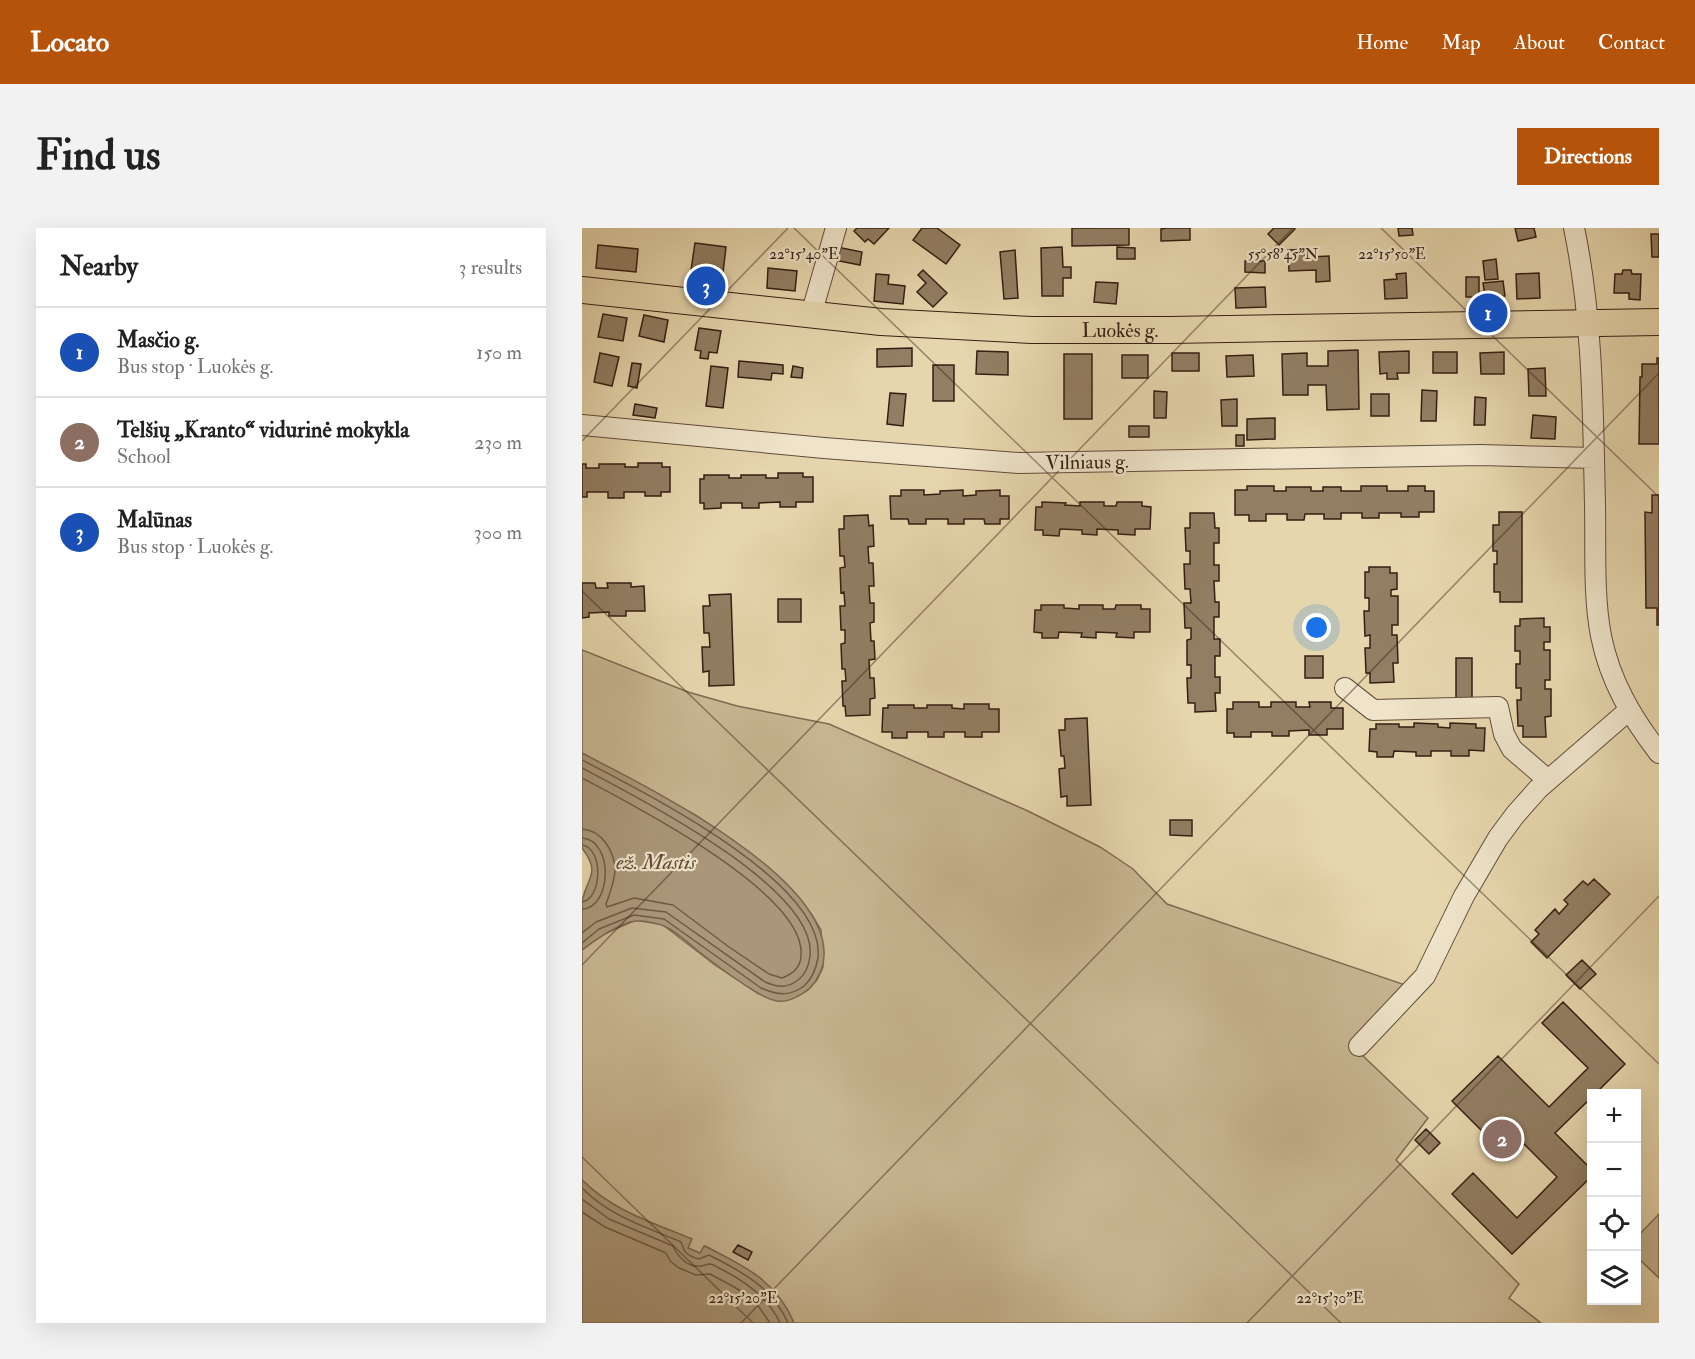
<!DOCTYPE html>
<html lang="en">
<head>
<meta charset="utf-8">
<style>
  :root { --surface:#fff; --page:#f2f2f2; --text:#222; --muted:#767676; --line:#e0e0e0; --accent:#b45309 }
  body { margin:0; font-family:"IM FELL Double Pica",serif; background:var(--page); color:var(--text) }
  .controls { position:absolute; right:18px; bottom:18px; display:grid; overflow:hidden; border-radius:0px; box-shadow:0 6px 24px #0002 }
  .controls button { width:54px; height:54px; display:grid; place-items:center; padding:0; border:0; border-bottom:2px solid var(--line); background:var(--surface); color:var(--text); font:30px sans-serif }
  .you { position:absolute; left:735px; top:400px; width:21px; height:21px; margin:-15px; border:4px solid #fff; border-radius:50%; background:#1a73e8; box-shadow:0 0 0 9px #1a73e833 }
  .badge { display:grid; place-items:center; width:39px; height:39px; border-radius:50%; background:var(--accent); color:#fff; font-size:20px; font-weight:700 }
  .pin { position:absolute; translate:-50% -50%; border:3px solid #fff; box-shadow:0 2px 6px #0006 }
  .list { margin:0; padding:0; list-style:none }
  h2 { display:flex; justify-content:space-between; align-items:center; height:78px; margin:0; padding:0 24px; font-size:26px }
  h2 small { font-size:20px; font-weight:400; color:var(--muted) }
  .list li { display:grid; grid-template-columns:39px 1fr auto; gap:18px; align-items:center; box-sizing:border-box; height:90px; padding:0 24px; border-top:2px solid var(--line) }
  .list b { display:block; font-size:22px; white-space:nowrap }
  .list p { margin:0; font-size:20px; white-space:nowrap; color:var(--muted) }
  .list em { font-size:20px; font-style:normal; color:var(--muted) }
  .icon { flex:none; width:33px; height:33px; fill:none; stroke:currentColor; stroke-width:2; stroke-linecap:round; stroke-linejoin:round }
  .map { position:relative; flex:none; width:1077px; height:1095px; overflow:hidden; border-radius:0px }
  header { display:flex; align-items:center; gap:36px; box-sizing:border-box; height:84px; padding:0 30px; background:var(--accent); color:#fff }
  header strong { font-size:28px }
  nav { display:flex; gap:33px; margin-inline-start:auto; font-size:21px }
  .intro { display:flex; align-items:center; justify-content:space-between; box-sizing:border-box; height:144px; padding:0 36px }
  h1 { margin:0; font-size:42px }
  .button { padding:15px 27px; border-radius:0px; background:var(--accent); color:#fff; font-size:21px; font-weight:700 }
  main { display:flex; gap:36px; padding:0 36px }
  aside { flex:1; background:var(--surface); border-radius:0px; box-shadow:0 6px 24px #0002 }
  .map>svg:first-child { display:block }
  .green { fill:#c8b793; stroke:#7f6a53; stroke-width:1.5 }
  .water { fill:#aa9779; stroke:#7c6750; stroke-width:1.5 }
  .lines { fill:none; stroke-linecap:round; stroke-linejoin:round }
  .shore { stroke:#705a46; stroke-width:1.5 }
  .building { fill:#927e63; stroke:#361e13; stroke-width:1.5 }
  .minor-casing { stroke:#624c3a; stroke-width:22 }
  .major-casing { stroke:#361e13; stroke-width:28 }
  .minor { stroke:#efe4ca; stroke-width:20 }
  .major { stroke:#e6d6ad; stroke-width:26 }
  .ticks { fill:none; stroke:#361e13; stroke-width:1.5; stroke-opacity:0.45 }
  .labels { text-anchor:middle; dominant-baseline:central; stroke-width:4.5; stroke-linejoin:round; paint-order:stroke }
  .street-label { font-size:20px; fill:#361e13; stroke:#efe4ca }
  .water-label { font-size:21px; font-style:italic; fill:#5f4837; stroke:#efe4ca }
  .ticks-label { font-size:15px; text-anchor:middle; fill:#361e13; stroke:#efe4ca; stroke-width:4.5; stroke-linejoin:round; paint-order:stroke }
</style>
</head>
<body>
<header>
<strong>Locato</strong>
<nav><a>Home</a><a>Map</a><a>About</a><a>Contact</a></nav>
</header>
<div class="intro"><h1>Find us</h1><a class="button">Directions</a></div>
<main>
<aside>
<h2>Nearby<small>3 results</small></h2>
<ul class="list">
<li><span class="badge" style="background:#1a4fb4">1</span><div><b>Masčio g.</b><p>Bus stop · Luokės g.</p></div><em>150 m</em></li>
<li><span class="badge" style="background:#8d6e63">2</span><div><b>Telšių „Kranto“ vidurinė mokykla</b><p>School</p></div><em>230 m</em></li>
<li><span class="badge" style="background:#1a4fb4">3</span><div><b>Malūnas</b><p>Bus stop · Luokės g.</p></div><em>300 m</em></li>
</ul>
</aside>
<div class="map">
<svg width="1077" height="1095" viewBox="0 0 1077 1095">
  <rect width="100%" height="100%" fill="#e6d6ad"/>
  <filter id="stains"><feTurbulence type="fractalNoise" baseFrequency=".00333" numOctaves="4"/><feColorMatrix values="0 0 0 0 .2 0 0 0 0 .09 0 0 0 0 .02 0 0 0 .5 -.17"/></filter>
  <radialGradient id="worn" r=".72"><stop offset=".6" stop-color="#630" stop-opacity="0"/><stop offset="1" stop-color="#630" stop-opacity=".3"/></radialGradient>
  <path class="green" d="M0 422 106 464 155 478 247 496 446 583 518 619 551 641 585 676 838 762 778 825 846 890 814 932 937 1056 927 1070 959 1095H212C195 1053 161 1038 123 1018L119 1026 106 1020 109 1011C70 994 31 983 0 952V722L20 707 54 692 81 697 133 737 177 766 216 768 226 762 235 752 241 739 239 702 230 687 196 648 153 614 115 588 0 525Z
    M1077 986V1050L1054 1028 1055 1009Z"/>
  <path class="water" d="M0 525C63 558 239 644 242 723 243 737 237 750 228 760 220 767 206 775 195 773 183 771 172 763 163 757 146 746 130 734 115 722 105 714 94 703 82 698 76 695 63 693 55 693 39 693 12 713 0 722 0 707 0 689 0 674 4 650 20 646 0 620Z
    M0 952C31 983 71 995 110 1011L106 1020 118 1025 122 1018C161 1037 195 1053 212 1095H0Z"/>
  <g class="lines">
    <path class="shore" d="M0 532C57 562 245 654 236 730 234 741 230 751 222 758 207 769 195 767 179 760L82 691 52 687 17 701 0 715
      M0 540C53 568 236 660 228 728 227 737 224 746 216 752 205 761 195 759 183 754L84 684 50 680 14 694 0 705
      M0 550C49 576 224 665 219 727 219 739 211 746 200 750L187 746 147 719 91 677 52 670 25 679 24 676C28 665 32 655 33 643 33 624 20 602 0 601
      M0 610C32 612 30 680 0 681
      M0 617C22 620 20 671 0 674
      M0 960C27 988 64 999 99 1014 103 1026 104 1027 117 1031L127 1027C159 1043 191 1060 206 1095
      M0 971 27 991 91 1018C96 1029 106 1040 119 1038 122 1038 125 1036 128 1036 132 1036 137 1041 141 1042 164 1054 187 1070 198 1095
      M0 984 23 999 84 1025 89 1034 97 1040 114 1047 128 1046 152 1059 162 1065 177 1079 188 1095"/>
  </g>
  <path class="building" d="M275 0H307L292 16 286 11 283 14 272 3Z
    M340 0H355L378 17 364 36 331 12Z
    M490 0H547V17L490 18Z
    M585 0H608V12L579 13V1Z
    M692 0H712L713 1 697 17 686 6Z
    M816 0H830L831 7 817 8Z
    M933 0H952L954 9 936 13Z
    M1069 6H1077V29H1070Z
    M113 15 144 19 140 53 108 49Z
    M16 17 56 21 54 44 14 40Z
    M255 19 280 24 278 37 252 32Z
    M480 19 481 39H489V50H481V68H460L459 20Z
    M535 19 553 20V31H535Z
    M728 21V29L747 28 748 53 734 54V42L707 43 706 22Z
    M433 22 436 70 422 71 418 24Z
    M914 31 916 51 903 52 901 33Z
    M663 33H683V45L663 44Z
    M186 40 215 43 213 63 185 60Z
    M341 42 365 65 351 79 335 64 344 55 336 47Z
    M1041 42H1049L1050 46H1059L1058 72 1047 71V65H1032L1033 46H1040Z
    M824 45 825 70 803 71 802 52 815 51 814 46Z
    M957 45 958 70 935 71 934 46Z
    M294 46 307 47 306 56 323 58 321 76 292 73Z
    M884 49H897V69H884Z
    M921 53 923 68 903 69 901 55Z
    M514 54 536 55 534 76 512 74Z
    M683 59 684 79 654 80 653 60Z
    M21 86 45 90 41 113 16 109Z
    M62 87 86 92 82 114 57 108Z
    M117 100 139 103 135 125 127 124 126 131 118 130 119 123 113 122Z
    M330 120V138L295 139V121Z
    M776 122 777 181 745 182 744 157H726V167H701L700 126 725 125V138H746V123Z
    M395 123 426 124V147L394 146Z
    M827 123V145H815L816 151H805V145L798 146 797 124Z
    M851 124H875V145H851Z
    M922 124V146H899L898 125Z
    M18 125 37 129 30 158 12 154Z
    M590 125H617V143H590Z
    M482 126H510V191H482Z
    M540 127H566V150H540Z
    M671 127 672 148 645 149 644 128Z
    M1075 130H1077V216H1057L1058 149H1060V136H1075Z
    M157 133 201 137V146L190 145 189 152 156 149Z
    M50 135 59 136 55 160 46 158Z
    M351 137H372V173H351Z
    M129 138 146 140 141 180 124 178Z
    M211 138 221 140 220 150 209 149Z
    M963 140 964 168H947L946 141Z
    M840 162 855 163 854 193H839Z
    M572 163 585 164 584 190H572Z
    M308 165 324 166 321 198 305 196Z
    M789 166H807V188H789Z
    M893 169 904 170 903 197H892Z
    M655 171V198H640L639 172Z
    M53 176 75 180 73 190 51 187Z
    M951 187 974 189 973 211 949 210Z
    M693 190V211L665 212V191Z
    M547 198H567V209H547Z
    M654 207H662V218H654Z
    M56 235H80V239H88V264H79V268H63V264H42V270H26V264H5V269H0V236H4V240H17V236H43V239H56Z
    M196 245H221V249H231V274H214V279H198V274L177 275V280H160V275H139V280L122 281V275H118V251H122V247H147V250H159V247H184V250H196Z
    M665 258H692V263H704V259H729V263H741V259H759V263H779V258H805V263H826V258H843V263H852V284H837V289H819V285H797V290H780V285H759V291H742V286H723L722 292H705V286H684V293H667V287H653V262H665Z
    M319 262H342V267L358 266V263L381 262V268L394 267V263L418 262V268H427V291H418V296H403L402 291H382V296H366V291H344V296H327L326 291H309L308 268H319Z
    M1070 267H1077V397H1075V380H1064L1063 284 1070 285Z
    M460 274 484 275 483 277 498 278V274H522V278H534L535 274H560V278L569 279 568 301H553V307L536 306V302L515 301V307L500 306V302L478 301 477 308 461 307V302H453L454 279H460Z
    M917 284H940V374H918V364H912V336H915V323H911V297H917Z
    M608 285H632L633 300H637V315H632V337H637V353H632L633 374H637V389H632V411H638V428H633V449H638V465H633L634 483 613 484V475H606L605 450H609V437H605V412L609 411V400H603L602 375H609L608 361H603L602 336H608V323H604L603 300H608Z
    M286 287 287 298 291 297 292 318 286 319 287 335H291L292 358H287L288 375H292V394L288 395 289 413H292L293 431 287 432 288 450H292L293 470 288 471V487L264 488 263 478H261L260 453H264L263 441H260L259 416 263 415V402H259L258 378H263L262 364 259 365 258 340 263 339 262 328H258L257 301H262V288Z
    M787 339H808V345H815V361L809 362V368H816V397H810V407H815L816 435H811L812 454 788 455V445H784L783 420H788V407L783 408 782 383H787V370H783V344H787Z
    M0 355H13L14 360H26L25 355H49V359L62 358 63 383H44V388H27V384L7 385V389L0 390Z
    M149 366 152 457 127 458V443L121 444 120 419H128L127 405H122L121 378H128L127 367Z
    M196 371H219V394H196Z
    M459 377H482V380L497 381V377H521V381H533L534 377H559V381H568V404H552V410L534 409 535 405 514 404V410L499 409 500 405 477 404 476 410H460V405L452 404 453 382H459Z
    M962 390V399H968V414H962V422H968V452H963V461H969V488L963 489 964 509H941V498H936L935 472H939V460H934V436H938V423H933V398H938V391Z
    M723 428H741V450H723Z
    M874 430H890V470H874Z
    M651 474H677V479H689V474H714V479H728L727 474H749V480H761V501H745V507H727V502L707 503V508H690V504H669V509H652V505H645V481H651Z
    M382 476H407V481H417V504H400V509H383V504H362V509H346V504H325V510H310V504H300L301 480H306V477H332V480H345V477H370V480L382 481Z
    M505 490 509 577 485 578V568L479 569 477 541 483 540 482 528H479L477 502H483V491Z
    M832 495 856 496V499L868 500V495L894 496V500H903L902 523 887 522V528H869V523H849V528H834V524L812 523 811 529H795V524L787 523 788 501H794V496H817V499H832Z
    M588 592H610V608L588 607Z
    M1012 651 1028 666 965 730 949 714 957 706 953 702 973 681 977 686 986 676 982 672 1001 653 1006 657Z
    M1000 732 1014 746 998 761 984 747Z
    M981 774 1043 836 1013 866H1010V869L973 905 1010 942V948L930 1026 870 966 891 945 935 990 975 949 938 912 924 927 870 873 916 828 967 879 1006 840 960 795Z
    M844 901 858 915 847 926 833 912Z
    M156 1017 170 1024 166 1032 151 1024Z"/>
  <g class="lines">
    <g class="minor-casing">
      <path id="minor" d="M992 0C1011 90 1011 185 1013 277 1014 320 1011 366 1019 408 1028 453 1050 490 1077 525
        M229 87 254 0
        M0 197 242 220 437 235 899 227 1012 230
        M763 460 791 482 916 479 922 506 930 521 966 552
        M777 818 843 748 882 668 916 610 933 587 956 561 1046 483"/>
    </g>
    <g class="major-casing">
      <g id="major">
        <path id="s1" d="M0 62 299 94 450 102H588L1077 94"/>
      </g>
    </g>
    <use href="#minor" class="minor"/>
    <use href="#major" class="major"/>
  </g>
  <path class="ticks" d="M212 0 1077 836M799 0 1077 269M0 213 206 0M0 363 759 1095M0 737 711 0M0 929 171 1095M159 1095 1077 145M665 1095 1077 668"/>
  <g class="labels">
    <g class="street-label">
      <text stroke="none"><textPath href="#s1" startOffset="540">Luokės g.</textPath></text>
      <text transform="translate(505 234) rotate(-1)">Vilniaus g.</text>
    </g>
    <g class="water-label">
      <text x="74" y="634">ež. Mastis</text>
    </g>
  </g>
  <g class="ticks-label">
    <text x="222" y="31">22°15'40"E</text>
    <text x="810" y="31">22°15'50"E</text>
    <text x="701" y="31">55°58'45"N</text>
    <text x="161" y="1075">22°15'20"E</text>
    <text x="748" y="1075">22°15'30"E</text>
  </g>
  <rect width="100%" height="100%" filter="url(#stains)"/>
  <rect width="100%" height="100%" fill="url(#worn)"/>
</svg>
<div class="controls">
<button>+</button>
<button>−</button>
<button><svg class="icon" aria-label="locate" viewBox="0 0 24 24"><circle cx="12" cy="12" r="6"/><path d="M12 2v4M12 18v4M2 12h4M18 12h4"/></svg></button>
<button><svg class="icon" aria-label="layers" viewBox="0 0 24 24"><path d="M12 4l9 5-9 5-9-5zM3 14l9 5 9-5"/></svg></button>
</div>
<div class="you"></div>
<div class="pin badge" style="left:906px;top:85px;background:#1a4fb4">1</div>
<div class="pin badge" style="left:920px;top:911px;background:#8d6e63">2</div>
<div class="pin badge" style="left:124px;top:58px;background:#1a4fb4">3</div>
</div>
</main>
</body>
</html>
